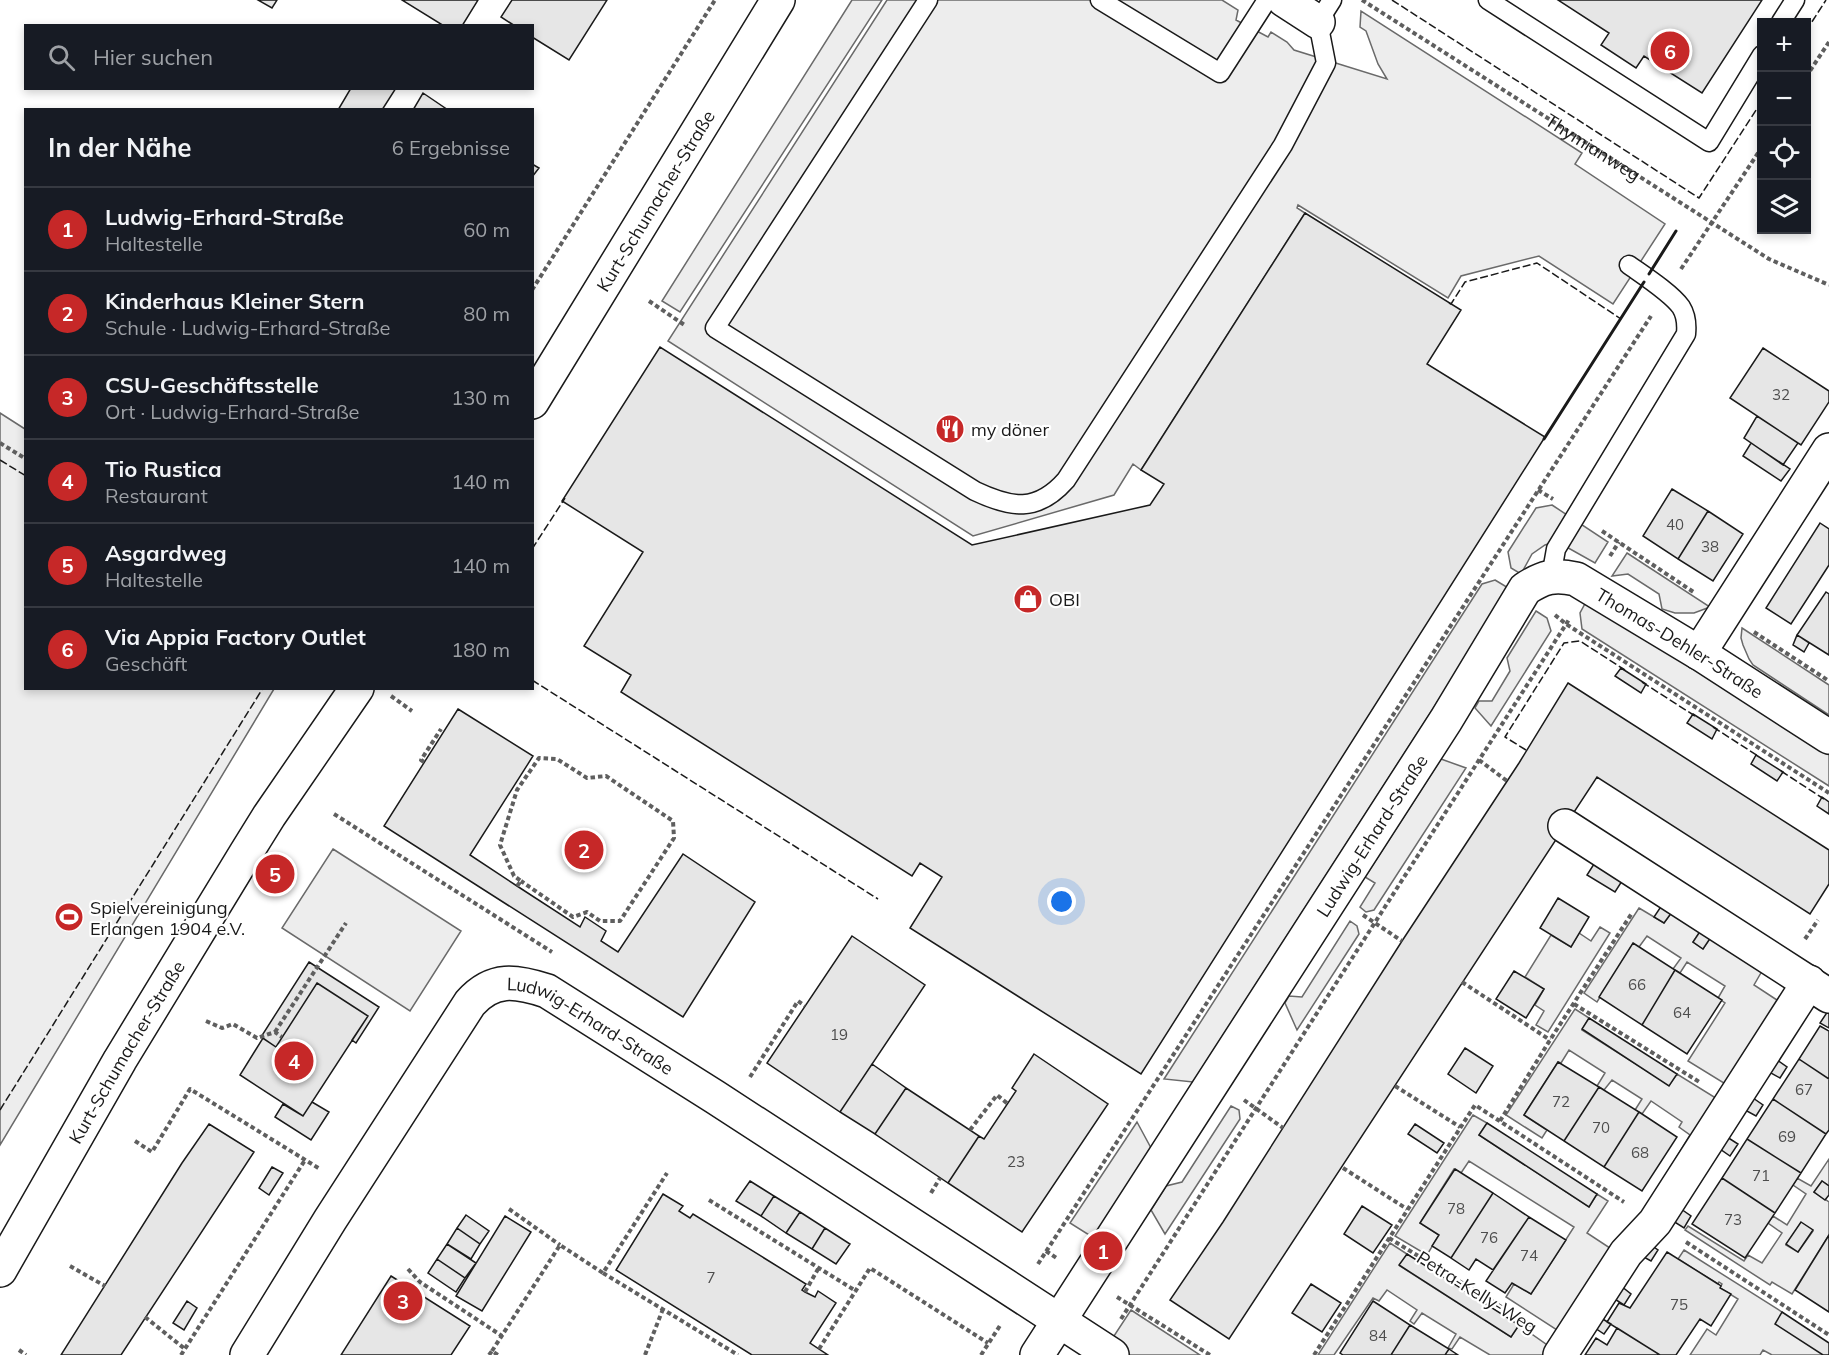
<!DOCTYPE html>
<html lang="de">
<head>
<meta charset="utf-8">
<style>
  :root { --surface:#171b24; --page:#20242c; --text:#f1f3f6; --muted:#9ea1a6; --line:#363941; --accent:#c62828 }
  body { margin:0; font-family:Mulish,sans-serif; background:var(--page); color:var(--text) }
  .controls { position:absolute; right:18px; top:18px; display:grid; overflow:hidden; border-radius:0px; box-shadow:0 3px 9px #0003 }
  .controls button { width:54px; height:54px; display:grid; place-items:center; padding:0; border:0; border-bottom:2px solid var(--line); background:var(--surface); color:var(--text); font:30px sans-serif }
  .you { position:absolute; left:1062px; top:902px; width:21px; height:21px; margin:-15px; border:4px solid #fff; border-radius:50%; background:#1a73e8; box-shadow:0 0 0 9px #1a73e833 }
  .badge { display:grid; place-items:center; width:39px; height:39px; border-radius:50%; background:var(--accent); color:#fff; font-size:20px; font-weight:700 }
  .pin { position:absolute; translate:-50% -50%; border:3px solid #fff; box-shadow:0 2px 6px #0006 }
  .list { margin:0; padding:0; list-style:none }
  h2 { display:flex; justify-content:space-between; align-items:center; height:78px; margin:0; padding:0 24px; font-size:26px }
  h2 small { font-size:20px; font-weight:400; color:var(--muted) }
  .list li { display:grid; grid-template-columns:39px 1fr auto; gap:18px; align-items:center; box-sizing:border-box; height:84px; padding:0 24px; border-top:2px solid var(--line) }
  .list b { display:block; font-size:22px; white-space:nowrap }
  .list p { margin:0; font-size:20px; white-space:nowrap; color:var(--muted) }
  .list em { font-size:20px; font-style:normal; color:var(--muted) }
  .icon { flex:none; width:33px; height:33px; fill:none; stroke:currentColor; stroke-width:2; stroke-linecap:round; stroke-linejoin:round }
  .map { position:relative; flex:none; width:1829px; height:1355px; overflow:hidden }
  .search { position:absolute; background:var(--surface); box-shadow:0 3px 9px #0003; left:24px; top:24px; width:510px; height:66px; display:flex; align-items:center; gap:15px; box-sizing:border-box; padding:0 21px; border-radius:0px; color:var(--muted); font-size:22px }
  .panel { position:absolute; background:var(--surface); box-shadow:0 3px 9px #0003; left:24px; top:108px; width:510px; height:582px; border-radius:0px }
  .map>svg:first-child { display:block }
  .built { fill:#ededed; stroke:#6a6a6a; stroke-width:1.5; fill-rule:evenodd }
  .building { fill:#e6e6e6; stroke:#1a1a1a; stroke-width:1.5 }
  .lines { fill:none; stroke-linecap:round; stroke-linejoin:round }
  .lane-casing { stroke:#1a1a1a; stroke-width:21 }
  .street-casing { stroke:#1a1a1a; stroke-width:36 }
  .secondary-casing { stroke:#1a1a1a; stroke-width:36 }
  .path { stroke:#5f5f5f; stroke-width:4; stroke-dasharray:4.5 3; stroke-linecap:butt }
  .lane { stroke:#fff; stroke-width:18 }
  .street { stroke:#fff; stroke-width:33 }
  .secondary { stroke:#fff; stroke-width:33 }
  .fence { stroke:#1a1a1a; stroke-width:1.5; stroke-dasharray:8 3; stroke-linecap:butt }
  .wall { stroke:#1a1a1a; stroke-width:3 }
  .labels { text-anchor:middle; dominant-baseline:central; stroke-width:4.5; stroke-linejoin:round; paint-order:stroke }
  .number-label { font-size:15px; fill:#4d4d4d }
  .street-label { font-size:18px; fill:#1a1a1a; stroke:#fff }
  .poi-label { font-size:18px; fill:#1a1a1a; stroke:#fff; text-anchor:start }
</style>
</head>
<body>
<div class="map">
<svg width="1829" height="1355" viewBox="0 0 1829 1355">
  <rect width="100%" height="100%" fill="#fff"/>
  <path class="built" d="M852 0H882L680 312 662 301Z
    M887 0H1222L1238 10 1236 20 1268 37 1271 32 1287 42 1294 50 1387 79 1378 64 1366 31 1360 27 1361 11 1582 153 1575 164 1665 224 1613 304 1539 256 1461 276 1448 298 1298 205 1297 208 1305 213 1141 470 1133 464 1114 495 973 536 668 341Z
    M0 413 25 429 26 688 274 689 0 1145Z
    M1552 505 1608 542 1595 563 1563 545 1554 542 1545 545 1532 554 1521 574 1511 568 1508 552 1536 508Z
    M1627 553 1710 607 1694 613H1675L1662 609 1659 594 1628 574 1612 576Z
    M1495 580 1510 589 1193 1082 1164 1079 1482 584Z
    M1587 600 1829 755V786L1582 629 1580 613Z
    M1536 611 1547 618 1551 631 1491 726 1475 708 1479 701H1492L1510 671 1507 658Z
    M1742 628 1829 685V715L1753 665 1749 659 1743 645 1741 638Z
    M1441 759 1466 768 1374 910 1366 912 1360 907 1375 883 1365 877Z
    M333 849 461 931 410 1011 282 928Z
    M1639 908 1664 923 1672 912 1701 930 1693 942 1703 949 1711 937 1762 971 1754 985 1780 1002 1727 1085 1688 1061 1725 1003 1718 998 1725 986 1687 962 1680 973 1673 969 1681 958 1647 936 1639 947 1633 944 1597 1002 1584 993Z
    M1350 921 1357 926 1359 934 1297 1030 1285 1003 1289 996 1302 997Z
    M1600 927 1610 933 1548 1032 1536 1025 1544 1011 1535 1005 1544 989 1525 977 1551 935 1571 947 1579 933 1591 941Z
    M1575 1009 1589 1018 1582 1030 1669 1085 1677 1074 1719 1100 1647 1206 1690 1135 1679 1127 1682 1122 1651 1101 1642 1114 1635 1110 1642 1099 1612 1080 1604 1090 1597 1086 1605 1073 1569 1050 1561 1063 1558 1062 1524 1115 1547 1130 1542 1138 1506 1115Z
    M1231 1106 1239 1110 1240 1119 1165 1234 1151 1210 1166 1186 1182 1182Z
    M1473 1115 1487 1123 1479 1135 1589 1207 1597 1194 1608 1201 1587 1233 1613 1250 1560 1332 1506 1297 1514 1284 1531 1294 1574 1227 1469 1161 1461 1173 1454 1169 1420 1223 1439 1235 1427 1255 1395 1236Z
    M1137 1122 1151 1148 1109 1213 1110 1220 1097 1240 1070 1223Z
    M1829 1159V1186L1822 1181 1814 1192 1829 1202V1235L1792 1294 1772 1282 1770 1285 1685 1230 1688 1226 1744 1261 1748 1255 1762 1263 1782 1233 1768 1223 1773 1216 1787 1225 1806 1194 1793 1185 1797 1178 1811 1186ZM1801 1223 1813 1231 1798 1252 1786 1245Z
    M1390 1243 1407 1254 1400 1266 1511 1337 1519 1325 1550 1347 1544 1355H1490L1460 1337 1452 1349 1448 1348 1456 1334 1422 1313 1414 1324 1410 1321 1417 1310 1387 1290 1379 1301 1373 1298 1334 1355H1318Z
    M1684 1250 1782 1312 1823 1355H1772L1763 1350 1760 1355H1690L1707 1329 1716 1335 1738 1299 1720 1288 1722 1284 1719 1282 1718 1284 1678 1259Z
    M1131 1310 1200 1355H1130L1110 1342Z"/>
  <path class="building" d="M258 0H277L272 8Z
    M402 0H478L462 26H444Z
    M512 0H607L569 60 532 37V26H515L501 17Z
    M1558 0H1762L1702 93 1644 56 1636 68 1601 45 1609 33Z
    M351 88H396L382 110H338Z
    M423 93 448 110H413Z
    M532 164 539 168 532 177Z
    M1305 213 1461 310 1427 364 1545 437 1141 1074 910 928 942 877 920 863 912 876 621 692 631 675 584 646 643 552 562 501 660 347 972 545 1150 505 1164 484 1141 470Z
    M1763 348 1829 391V402L1801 445 1730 398Z
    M1757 416 1798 443 1783 465 1744 438Z
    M1751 443 1790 469 1781 481 1743 456Z
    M1672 489 1708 511 1678 559 1643 536Z
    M1708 511 1743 534 1713 581 1678 559Z
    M1820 523 1829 529V565L1791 624 1766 608Z
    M1826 592 1829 594V655L1797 635Z
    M1797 635 1809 643 1804 652 1793 645Z
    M1621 668 1646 684 1641 693 1615 676Z
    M1568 683 1829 850V884L1810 914 1597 777 1229 1339 1170 1300 1223 1222 1402 941 1519 763Z
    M458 709 533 756 470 855 517 886 580 927 585 917 606 931 601 941 618 952 683 854 755 902 683 1017 384 826Z
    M1693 714 1717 729 1712 739 1687 723Z
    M1756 755 1783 772 1777 781 1751 764Z
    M1822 797 1829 802V814L1817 806Z
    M1594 864 1622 881 1615 892 1587 875Z
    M1558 898 1589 917 1571 947 1540 928Z
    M1662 905 1672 912 1664 923 1654 917Z
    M1701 930 1711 937 1703 949 1693 942Z
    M852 936 925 985 840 1112 767 1063Z
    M1633 943 1675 970 1642 1025 1599 997Z
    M309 962 379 1007 356 1043 352 1040 368 1016 317 983 276 1047 261 1037Z
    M1675 970 1722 1000 1687 1054 1642 1025Z
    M1514 971 1544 989 1526 1018 1496 999Z
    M317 983 368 1016 303 1116 240 1075 263 1038 276 1047Z
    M1828 1011 1829 1012V1028L1820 1023Z
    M1589 1018 1677 1074 1669 1086 1582 1029Z
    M1820 1026 1829 1031V1079L1799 1059Z
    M1465 1048 1493 1066 1476 1093 1448 1074Z
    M1034 1054 1108 1104 1022 1232 948 1183 979 1136 984 1139 1016 1091 1012 1088Z
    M1799 1059 1829 1079V1130L1826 1134 1773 1099Z
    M1777 1060 1787 1067 1780 1078 1769 1072Z
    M1558 1062 1599 1087 1564 1141 1524 1115Z
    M872 1064 906 1088 875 1134 840 1112Z
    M1599 1087 1639 1112 1604 1167 1564 1141Z
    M906 1088 979 1136 948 1183 875 1134Z
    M1753 1098 1763 1105 1756 1116 1745 1110Z
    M1773 1099 1826 1134 1801 1173 1747 1139Z
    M312 1102 329 1112 311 1140 275 1117 283 1104 303 1116Z
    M1639 1112 1677 1137 1642 1191 1604 1167Z
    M1487 1123 1597 1194 1589 1207 1479 1135Z
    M209 1124 254 1152 121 1355H61L182 1163Z
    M1415 1124 1444 1143 1437 1153 1408 1134Z
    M1727 1137 1738 1144 1730 1156 1720 1149Z
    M1747 1139 1801 1173 1775 1213 1722 1178Z
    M272 1167 283 1173 269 1195 259 1188Z
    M1455 1169 1493 1193 1451 1258 1432 1246 1439 1235 1420 1223Z
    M1722 1178 1775 1213 1745 1258 1692 1224Z
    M750 1181 774 1196 761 1216 736 1201Z
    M1822 1181 1829 1186V1195L1825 1200 1814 1192Z
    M1493 1193 1529 1217 1493 1270 1476 1259 1469 1270 1451 1258Z
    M663 1194 683 1206 679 1211 690 1218 693 1214 806 1284 802 1290 805 1292 815 1297 818 1291 836 1303 810 1343 828 1355H752L616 1270Z
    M774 1196 800 1212 786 1233 761 1216Z
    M1362 1206 1392 1225 1373 1253 1344 1234Z
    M1681 1209 1691 1216 1684 1228 1673 1221Z
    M800 1212 825 1228 812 1249 786 1233Z
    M466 1215 489 1231 480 1244 457 1228Z
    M505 1216 531 1232 482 1311 456 1296Z
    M1529 1217 1566 1240 1531 1294 1512 1283 1505 1293 1486 1281Z
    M1801 1222 1813 1230 1798 1252 1786 1244Z
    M457 1228 480 1244 471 1259 447 1244Z
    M825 1228 850 1244 836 1264 812 1249Z
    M1829 1235V1312L1795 1290Z
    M1648 1243 1658 1250 1651 1261 1640 1255Z
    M447 1244 476 1263 465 1278 437 1259Z
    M1667 1252 1718 1284 1721 1286 1720 1288 1731 1294 1711 1326 1700 1319 1676 1355H1660L1607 1322 1619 1303 1630 1308Z
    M1407 1254 1519 1325 1511 1337 1399 1265Z
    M437 1259 465 1278 456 1292 428 1273Z
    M391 1276 470 1326 451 1355H341Z
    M1311 1284 1341 1303 1322 1332 1292 1313Z
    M1621 1286 1631 1294 1624 1305 1613 1298Z
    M187 1301 197 1308 184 1330 173 1323Z
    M1373 1301 1410 1325 1391 1355H1343L1340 1353Z
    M1782 1312 1829 1343V1355H1823L1775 1324Z
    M1601 1318 1611 1324 1604 1334 1595 1328Z
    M1410 1325 1449 1349 1445 1355H1391Z
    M1617 1328 1660 1355H1585L1596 1338 1607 1345Z
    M1449 1349 1458 1355H1445Z"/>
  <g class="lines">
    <g class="lane-casing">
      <path id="lane" d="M928 0 715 328 975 491C1011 508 1037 513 1066 480L1283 145 1326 63 1318 22 1332 0
        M1100 0 1220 73 1267 0
        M1488 0 1709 142 1762 55
        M1781 22 1795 0
        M1551 577 1556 549 1686 334C1687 324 1686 315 1681 307 1671 293 1643 275 1629 265"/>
    </g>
    <g class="street-casing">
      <g id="street">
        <path d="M1284 0 1318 22"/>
        <path d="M1699 653 1829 450"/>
        <path d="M1565 826 1829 996"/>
        <path id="s2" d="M247 1355 330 1220 470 1003C493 977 516 981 547 991L715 1097 1112 1355"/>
        <path id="s3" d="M1037 1355 1446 720 1525 589C1543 577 1554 574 1576 579L1699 653 1829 737"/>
        <path d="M1560 1355 1626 1253 1655 1222 1809 982"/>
      </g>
    </g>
    <g class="secondary-casing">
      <g id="secondary">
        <path id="s4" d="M532 402 778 0"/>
        <path id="s5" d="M0 1270 120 1060 246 853 269 816 357 688"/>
      </g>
    </g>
    <g class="path">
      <path id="s1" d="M1362 0 1769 259 1829 285"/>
      <path d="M1806 77 1829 42"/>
      <path d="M1681 269 1762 147"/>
      <path d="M532 290 715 0"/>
      <path d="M649 301 686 326"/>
      <path d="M0 443 26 459"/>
      <path d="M1538 490 1553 499"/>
      <path d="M1602 531 1695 593"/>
      <path d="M1610 556 1619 542"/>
      <path d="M1555 615 1566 624 1829 793"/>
      <path d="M1754 632 1829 681"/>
      <path d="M391 696 412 711"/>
      <path d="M1479 760 1507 781"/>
      <path d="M424 762 421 760 441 729"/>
      <path d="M334 814 552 952"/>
      <path d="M517 886 521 881 514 876 500 845 517 790 539 758 557 759 587 778 606 776 673 821 674 838 620 921H600L587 912 573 917 521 881"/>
      <path d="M1363 915 1402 941"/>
      <path d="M1805 939 1818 920"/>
      <path d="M1462 982 1550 1040"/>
      <path d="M1574 1004 1701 1083"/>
      <path d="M206 1021 222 1028 233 1024 257 1038 275 1032 282 1037"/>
      <path d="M275 1032 346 923"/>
      <path d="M750 1077 798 1001 805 1006"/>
      <path d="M1395 1086 1460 1127"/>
      <path d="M1244 1100 1283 1128"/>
      <path d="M1500 1121 1550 1040 1632 913"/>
      <path d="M970 1130 997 1095 1008 1104"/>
      <path d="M135 1141 152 1152 190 1089 320 1169"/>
      <path d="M1343 1168 1407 1209"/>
      <path d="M931 1193 940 1178"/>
      <path d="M709 1200 856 1291"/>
      <path d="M509 1209 560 1245"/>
      <path d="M1389 1238 1534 1327"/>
      <path d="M1686 1242 1829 1335"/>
      <path d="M1046 1251 1058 1259"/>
      <path d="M1038 1264 1651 316"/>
      <path d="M70 1266 105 1286"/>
      <path d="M408 1269 420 1282 502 1336"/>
      <path d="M603 1273 738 1355"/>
      <path d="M805 1292 818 1269"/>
      <path d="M1117 1297 1210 1355"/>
      <path d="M145 1317 185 1349"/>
      <path d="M1121 1319 1570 618"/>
      <path d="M819 1349 870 1268 988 1343"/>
      <path d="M19 1350 26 1355"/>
      <path d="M492 1351 560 1245 603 1273 667 1173"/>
      <path d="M181 1355 305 1160"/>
      <path d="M489 1355 492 1351 498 1355"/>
      <path d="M645 1355 663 1309"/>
      <path d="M981 1355 1001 1324"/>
      <path d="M1314 1355 1475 1105 1624 1202"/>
    </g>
    <use href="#lane" class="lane"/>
    <use href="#street" class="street"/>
    <use href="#secondary" class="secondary"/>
    <path class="fence" d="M1392 0 1699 198 1762 101
      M1806 31 1826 0
      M1449 303 1451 304 1465 282 1537 263 1621 319
      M0 460 26 476
      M532 549 565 498
      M532 680 878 899
      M1642 682 1695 716
      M1713 727 1758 756
      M1526 750 1505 737 1564 643 1580 641 1625 670
      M1781 771 1824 799
      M0 1110 263 688"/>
    <path class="wall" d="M1649 274 1676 231
      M1544 439 1644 282"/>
  </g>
  <defs>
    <g id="restaurant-disc" transform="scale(1.5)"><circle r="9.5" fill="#c62828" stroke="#fff"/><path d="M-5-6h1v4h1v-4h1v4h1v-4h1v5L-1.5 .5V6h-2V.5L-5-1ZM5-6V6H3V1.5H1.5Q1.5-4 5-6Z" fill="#fff"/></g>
    <g id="shop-disc" transform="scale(1.5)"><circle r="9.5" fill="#c62828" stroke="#fff"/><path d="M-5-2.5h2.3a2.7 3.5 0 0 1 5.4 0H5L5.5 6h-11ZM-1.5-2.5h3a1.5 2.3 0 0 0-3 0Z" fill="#fff"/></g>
    <g id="stadium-disc" transform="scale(1.5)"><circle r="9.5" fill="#c62828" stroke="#fff"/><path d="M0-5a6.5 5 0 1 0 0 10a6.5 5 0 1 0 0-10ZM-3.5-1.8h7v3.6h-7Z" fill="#fff"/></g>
  </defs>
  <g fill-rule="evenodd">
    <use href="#restaurant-disc" x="950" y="429"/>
    <use href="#shop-disc" x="1028" y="599"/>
    <use href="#stadium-disc" x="69" y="917"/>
  </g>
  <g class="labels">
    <g class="number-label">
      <text x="1781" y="394">32</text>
      <text x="1675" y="524">40</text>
      <text x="1710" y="546">38</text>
      <text x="1637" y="984">66</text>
      <text x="1682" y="1012">64</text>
      <text x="839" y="1034">19</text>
      <text x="1804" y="1089">67</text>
      <text x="1561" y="1101">72</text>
      <text x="1601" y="1127">70</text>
      <text x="1787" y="1136">69</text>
      <text x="1640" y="1152">68</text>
      <text x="1016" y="1161">23</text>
      <text x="1761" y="1175">71</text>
      <text x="1456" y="1208">78</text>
      <text x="1733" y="1219">73</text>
      <text x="1489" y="1237">76</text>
      <text x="1529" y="1255">74</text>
      <text x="711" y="1277">7</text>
      <text x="1679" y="1304">75</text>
      <text x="1378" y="1335">84</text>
    </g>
    <g class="street-label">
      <text stroke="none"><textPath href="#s1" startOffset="274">Thymianweg</textPath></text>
      <text stroke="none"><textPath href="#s4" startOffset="236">Kurt-Schumacher-Straße</textPath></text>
      <text stroke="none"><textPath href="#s3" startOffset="1084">Thomas-Dehler-Straße</textPath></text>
      <text stroke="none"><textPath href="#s3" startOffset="618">Ludwig-Erhard-Straße</textPath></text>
      <text stroke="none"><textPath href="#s2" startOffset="554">Ludwig-Erhard-Straße</textPath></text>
      <text stroke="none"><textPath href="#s5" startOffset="252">Kurt-Schumacher-Straße</textPath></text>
      <text transform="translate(1477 1292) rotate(32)">Petra-Kelly-Weg</text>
    </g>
    <g class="poi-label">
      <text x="971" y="429">my döner</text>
      <text x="1049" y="599">OBI</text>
      <text x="90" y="907">Spielvereinigung<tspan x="90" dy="21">Erlangen 1904 e.V.</tspan></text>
    </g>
  </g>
</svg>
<div class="controls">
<button>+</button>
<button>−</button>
<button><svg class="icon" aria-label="locate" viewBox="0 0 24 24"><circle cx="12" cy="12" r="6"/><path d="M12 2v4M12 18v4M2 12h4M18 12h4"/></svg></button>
<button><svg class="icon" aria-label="layers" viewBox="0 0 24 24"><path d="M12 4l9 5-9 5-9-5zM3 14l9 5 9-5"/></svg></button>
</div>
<div class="you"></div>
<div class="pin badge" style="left:1103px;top:1251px">1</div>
<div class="pin badge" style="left:584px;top:850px">2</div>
<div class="pin badge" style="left:403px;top:1301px">3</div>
<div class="pin badge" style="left:294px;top:1061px">4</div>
<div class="pin badge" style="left:275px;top:874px">5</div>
<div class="pin badge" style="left:1670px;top:51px">6</div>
<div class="search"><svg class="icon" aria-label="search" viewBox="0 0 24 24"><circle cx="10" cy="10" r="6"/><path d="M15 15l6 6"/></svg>Hier suchen</div>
<section class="panel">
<h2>In der Nähe<small>6 Ergebnisse</small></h2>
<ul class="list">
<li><span class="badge">1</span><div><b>Ludwig-Erhard-Straße</b><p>Haltestelle</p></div><em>60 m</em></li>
<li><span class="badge">2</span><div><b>Kinderhaus Kleiner Stern</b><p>Schule · Ludwig-Erhard-Straße</p></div><em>80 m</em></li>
<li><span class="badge">3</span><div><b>CSU-Geschäftsstelle</b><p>Ort · Ludwig-Erhard-Straße</p></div><em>130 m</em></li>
<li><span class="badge">4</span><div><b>Tio Rustica</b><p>Restaurant</p></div><em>140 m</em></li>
<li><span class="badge">5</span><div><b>Asgardweg</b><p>Haltestelle</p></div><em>140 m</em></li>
<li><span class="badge">6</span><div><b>Via Appia Factory Outlet</b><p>Geschäft</p></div><em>180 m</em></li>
</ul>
</section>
</div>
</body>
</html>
